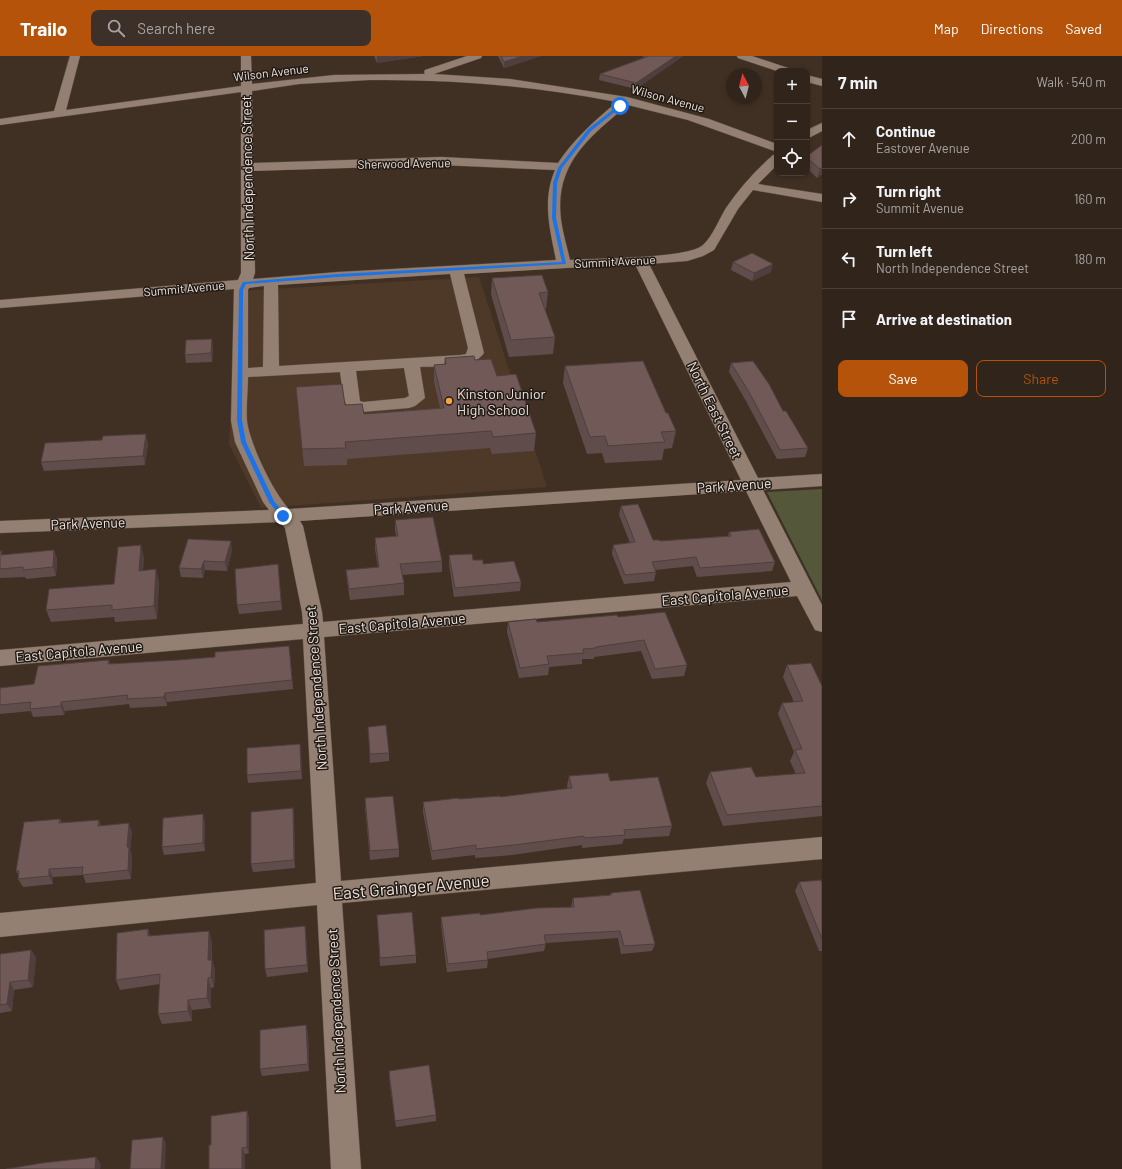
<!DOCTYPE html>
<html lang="en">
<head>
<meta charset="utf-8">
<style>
  :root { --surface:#30241b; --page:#3c3028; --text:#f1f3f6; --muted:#a8a4a3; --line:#4b413a; --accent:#b45309 }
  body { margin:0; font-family:Barlow,sans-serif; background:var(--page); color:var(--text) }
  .controls { position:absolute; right:12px; top:12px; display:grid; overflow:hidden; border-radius:8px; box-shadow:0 2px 6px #0003 }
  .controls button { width:36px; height:36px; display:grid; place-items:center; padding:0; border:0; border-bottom:1px solid var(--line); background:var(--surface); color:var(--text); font:20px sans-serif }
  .compass { position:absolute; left:726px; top:12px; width:36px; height:36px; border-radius:50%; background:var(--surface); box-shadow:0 2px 6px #0003; rotate:353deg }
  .stop { position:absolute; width:12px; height:12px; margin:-9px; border:3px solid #1a73e8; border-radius:50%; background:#fff }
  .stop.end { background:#1a73e8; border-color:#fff; box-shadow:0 1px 4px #0008 }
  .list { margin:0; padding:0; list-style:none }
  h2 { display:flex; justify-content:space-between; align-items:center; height:52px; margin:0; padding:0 16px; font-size:17px }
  h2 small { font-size:13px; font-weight:400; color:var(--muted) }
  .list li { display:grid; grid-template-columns:26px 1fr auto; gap:12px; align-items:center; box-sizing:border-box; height:60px; padding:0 16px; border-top:1px solid var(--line) }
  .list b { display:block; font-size:15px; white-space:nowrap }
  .list p { margin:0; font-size:13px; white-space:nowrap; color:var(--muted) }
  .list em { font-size:13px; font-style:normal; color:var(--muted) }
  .actions { display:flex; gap:8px; padding:12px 16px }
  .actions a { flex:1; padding:9px 0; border:1px solid var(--accent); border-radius:8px; text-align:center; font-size:14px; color:var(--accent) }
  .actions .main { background:var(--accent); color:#fff }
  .icon { flex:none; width:22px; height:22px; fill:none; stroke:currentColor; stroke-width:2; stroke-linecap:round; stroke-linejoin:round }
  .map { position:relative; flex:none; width:822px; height:1113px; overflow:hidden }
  header { display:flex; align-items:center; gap:24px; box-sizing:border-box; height:56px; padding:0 20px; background:var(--accent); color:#fff }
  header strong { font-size:19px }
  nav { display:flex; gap:22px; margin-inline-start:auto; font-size:14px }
  .search { width:280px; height:36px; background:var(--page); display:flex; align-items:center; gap:10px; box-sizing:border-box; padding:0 14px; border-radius:8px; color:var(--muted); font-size:15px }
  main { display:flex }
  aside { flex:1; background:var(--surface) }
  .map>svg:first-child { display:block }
  .built { fill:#4e3828 }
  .green { fill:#545739 }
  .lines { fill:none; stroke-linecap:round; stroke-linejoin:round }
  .minor-casing { stroke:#5a4d42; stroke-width:1 }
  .minor { fill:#938072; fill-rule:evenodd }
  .wall { fill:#604d4b }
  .shaded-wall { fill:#4e3e3d }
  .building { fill:#705957; stroke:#4e3e3d }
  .route { fill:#1a73e8 }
  .poi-dot { fill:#f6a247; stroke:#211a14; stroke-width:1.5 }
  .labels { text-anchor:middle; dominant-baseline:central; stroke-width:3; stroke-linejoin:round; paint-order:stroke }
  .far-street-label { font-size:12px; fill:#eee3dc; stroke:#211a14 }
  .street-label { font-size:14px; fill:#eee3dc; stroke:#211a14 }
  .poi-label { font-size:14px; fill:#eee3dc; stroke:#211a14; text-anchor:start }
  .near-street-label { font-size:17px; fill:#eee3dc; stroke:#211a14 }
</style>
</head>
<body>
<header>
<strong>Trailo</strong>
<div class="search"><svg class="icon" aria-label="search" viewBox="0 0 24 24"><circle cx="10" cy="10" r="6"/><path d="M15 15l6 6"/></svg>Search here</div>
<nav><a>Map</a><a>Directions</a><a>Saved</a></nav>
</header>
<main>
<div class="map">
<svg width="822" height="1113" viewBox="0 0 822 1113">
  <rect width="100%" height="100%" fill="#403024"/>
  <path class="built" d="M479 221 547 431 261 452 229 388 238 235Z"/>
  <path class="green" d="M822 433V544L767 436Z"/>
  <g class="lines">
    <g class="minor-casing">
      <path id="minor" d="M70 0H80L66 54 241 30V0H251L252 28 334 19 425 18 424 16 425 14 467 0H482L481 2 434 18 510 23 627 41 709 63 777 88V96L688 64 628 49C589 81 554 108 561 164 563 178 567 191 570 204 595 202 688 203 703 189 713 180 719 163 726 152 739 133 755 115 773 99L777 98V109L758 128 822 138V146L753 134 738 153 714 194 703 200 687 205 649 208 758 422 822 418V430L763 434 822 549V576L815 574 797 540 324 581 341 825 822 781V803L342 847 361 1113H331L317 849 0 881V857L316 827 303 583 0 610V594L303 568 302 556 285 472 280 466 0 477V465L269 454 263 446 235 386 231 365 234 233 0 252V244L238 224 241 217V36L0 69V63L54 55ZM369 24C453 23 535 30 617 46 594 65 574 83 558 107L441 101 253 107 252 35 299 28ZM441 109 555 114C542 145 550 173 556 204L338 216 253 223 255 217 253 115ZM635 208 741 424 289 453C273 436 250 388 247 365 246 351 248 335 248 321L340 316 344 345 349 352 362 356 409 352 415 350 425 342 420 311C439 310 472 314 484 297L464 218ZM450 218 468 292 466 298 461 299 279 310 278 229ZM264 230 263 311 248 312V234L249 232ZM404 312 409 340 405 342 363 346 360 345 356 315ZM746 435 791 526 323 566 322 556 303 470 300 465Z
        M737 0H752L791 13 792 15H777L738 2Z
        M807 19 822 23V30L807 26Z
        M822 67V75L807 83V74Z"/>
    </g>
    <use href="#minor" class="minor"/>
  </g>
  <path class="wall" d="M374 0H423L377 7Z
    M498 0H541L504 12Z
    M642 0H683L636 33 599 24 600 18 645 1Z
    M822 89V118L817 122 807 112V100Z
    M733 206 771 216 752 225 731 214Z
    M492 222 548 236 546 253H545L555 281 553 298 509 301 491 238Z
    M213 292 212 306 186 307 185 299Z
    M445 302 475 304 497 320 536 377 534 395 492 398 490 392 347 403V409L304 410 296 331 345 349 364 358 440 352 434 326V309L444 308Z
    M731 307 783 355 808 392 805 401 777 403 746 345 729 316Z
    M565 310 666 357 676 375 672 392 664 393 662 404 605 407 602 397 587 398 563 327Z
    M148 387 145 409 44 415 41 406Z
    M621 450 653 484 660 485 728 480 729 476 775 506 772 515 697 521 693 510 655 514 656 516 654 525 624 528 612 498 613 489 630 487 619 459Z
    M395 464 442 505V516L402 519 404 527V539L350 544 347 525 346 514 378 511 375 493V482L396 480 395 475Z
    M54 494 57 503 56 520 26 523 25 521 0 522V495L3 499Z
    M232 494 227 515 205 514 203 522 181 521 179 512Z
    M449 499 473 504 483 508 521 526 520 535 454 541 449 508Z
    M144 501 143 514 159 525 157 563 115 566 114 561 51 566 46 554 114 528Z
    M278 508 282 554 239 558 237 549Z
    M618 561 687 609 684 620 652 623 641 595 594 601V603H582V608L549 611 548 619 519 622 507 576 508 566H537Z
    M290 598 293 633 167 646V650L130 652 129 648 65 655 64 659 33 661 31 655 0 658V632L34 628 109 604 110 608Z
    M787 609 822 630V760L723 770 706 727 710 716 756 721 796 718 790 705 794 696 778 658 782 647 794 646 783 621Z
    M368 671 389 697V705L370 707Z
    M301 697 302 723 248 727 247 719Z
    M569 720 610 725 672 770 669 780 624 783 622 788 582 792V789L512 799 475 802V799L432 804 423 756V746L459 743 500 741 568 733 567 730Z
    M365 751 399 793V801L370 804Z
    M293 752 294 761 295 812 253 816 251 808Z
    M60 763 62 767 99 764 101 770 132 776 130 794 132 800 131 823 86 827 83 819 53 821V828L23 831 18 823 19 820 16 815Z
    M205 766V795L164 799 162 791Z
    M799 826 822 827V895H819L795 835Z
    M611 837 655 888 652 895 621 898 618 882 546 887 544 895 488 903 487 912 447 916 441 869V861L480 859 571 851 573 842 610 839Z
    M377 859 416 899V907L380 910Z
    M305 870 306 878 308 916 267 921 265 913Z
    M151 880 212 885V904L215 914 214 931 211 932V952L192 954V965L162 968 158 958 160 928 120 934 116 924Z
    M31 894 36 902 33 931 14 934 12 955 0 957V898Z
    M308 976 309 1015 262 1020 260 1013Z
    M389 1015 436 1059V1065L396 1071 389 1022Z
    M247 1055 249 1062V1097L245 1098V1113H209L211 1089Z"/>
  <path class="shaded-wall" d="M377 0H423L377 7Z
    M523 0H541L504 12V6Z
    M676 0H683L636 33V27Z
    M822 112V118L817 122 820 113Z
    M773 208 771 216 752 225 754 217Z
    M212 283 213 292 212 306 211 297Z
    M146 378 148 387 145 409 143 400Z
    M231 485 232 494 227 515 225 506Z
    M141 489 144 501 142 527 139 515Z
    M54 494 57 503 56 520 53 511Z
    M204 505 205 514 203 522 201 513Z
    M156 513 159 525 157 563 154 550Z
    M165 637 167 646V650L164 641Z
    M61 646 65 655 64 659 61 650Z
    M300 688 301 697 302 723 301 715Z
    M293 752 294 761 295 812 294 804Z
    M203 758 205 766V795L203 787Z
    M99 764 102 772 98 770Z
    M129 767 132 776 130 794 132 800 131 823 128 814 127 791Z
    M49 813 53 821V828L49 820Z
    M305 870 306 878 308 916 307 909Z
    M148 873 152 883 148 880Z
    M209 875 212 885 211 915 208 904Z
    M31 894 36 902 33 931 28 924Z
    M212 904 215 914 214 931 211 921Z
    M208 922 211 932V952L207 942Z
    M10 926 14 934 12 955 7 948Z
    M188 944 192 954V965L188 955Z
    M306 969 308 976 309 1015 308 1008Z
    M247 1055 249 1062V1097L247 1091Z
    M163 1081 166 1087 165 1113H161Z
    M242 1092 245 1098V1113H242Z
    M96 1101 101 1108 100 1113H95Z"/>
  <path class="building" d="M501 0H523L504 6Z
    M649 0H676L636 27 600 18Z
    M822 89V112L820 113 807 102V100Z
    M752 197 773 208 754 217 733 206Z
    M542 219 548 236 539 237 555 281 511 284 492 222Z
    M212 283 211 297 185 299 186 284Z
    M474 300 475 304 491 303 497 320 516 318 536 377 493 381 491 375 345 386 346 392 302 393 296 331 342 328 345 349 362 348 364 358 444 352 434 309 446 308 445 302Z
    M643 305 666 357H668L676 375 661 376 665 386 608 390 605 380 590 381 565 310Z
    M753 305 769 328 783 355H786L808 392 780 394 749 336 731 307Z
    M146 378 143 400 41 406 45 387 102 384 103 380Z
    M638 448 653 484H659L660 485 731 480 729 476 759 473 775 506 700 512 696 501 652 506 656 516 625 519 613 489 635 486 621 450Z
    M433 461 442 505 400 508 404 527 349 533 346 514 379 511 375 482 398 480 395 464Z
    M188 483 231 485 225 506 204 505 201 513 179 512Z
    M141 489 139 515 156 513 154 550 112 554V549L46 554 49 533 114 528 118 491Z
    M54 494 53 511 23 514V511L0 513V495H2L1 499Z
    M472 498 473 504H483V508L514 505 521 526 455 532 449 499Z
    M278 508 281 545 237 549 235 513Z
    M665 556 687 609 655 613 644 584 596 591V592L583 593 584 597 547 600 549 608 520 612 508 566 536 563 537 566 617 559 618 561Z
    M289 590 292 624 165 637 164 641 127 643 128 639 61 646V650L30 653 31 646 0 649V632L34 628 38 610 109 604 108 608 178 604 215 601V596Z
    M811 607 822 630V750L727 759 710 716 751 711 756 721 805 717 795 694 802 693 782 647 803 645 787 609Z
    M386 669 389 697 370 698 368 671Z
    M300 688 301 715 247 719V692Z
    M608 717 610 725 658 721 672 770 624 774 625 779 584 782V780L514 789 476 793V789L432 795 423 746 459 742V743L500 740V741L572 732 569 720Z
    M393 740 399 793 370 795 365 742Z
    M293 752 294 804 251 808V756Z
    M203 758V787L162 791 163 762Z
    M60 763 59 767 99 764 98 770 129 767 127 791H129L128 814 82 819 83 811 49 813V820L18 823 19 815H16L24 766Z
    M821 824 822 827V883L799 826Z
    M640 834 655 888 624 890 620 875 544 879 546 888 487 896 488 904 448 908 441 861 480 857V859L537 852 574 851 573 842 611 839V837Z
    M412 856 416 899 380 902 377 859Z
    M305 870 307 909 265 913 264 874Z
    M148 873V880L209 875 208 904H212L211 921 208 922 207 942 188 944V955L158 958 160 918 116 924 117 877Z
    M31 894 28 924 10 926 7 948 0 949V898Z
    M306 969 308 1008 260 1013V974Z
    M429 1009 436 1059 395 1065 389 1015Z
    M247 1055V1091L242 1092V1113H209V1089H211V1060Z
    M163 1081 161 1113H130L132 1084Z
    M96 1101 95 1113H6L42 1107Z"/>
  <path class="route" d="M619 49 622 50 591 75 562 112 557 127 556 162 566 208 338 221 246 228 243 234 242 364 246 386 274 445 286 460 281 461 269 446 241 386 237 364 239 234 243 226 338 218 562 206 552 162 553 127 558 112 588 73Z"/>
  <circle class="poi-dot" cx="449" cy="345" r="4"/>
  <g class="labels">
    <g class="far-street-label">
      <text transform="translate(271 16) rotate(-7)">Wilson Avenue</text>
      <text transform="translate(668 42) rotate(15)">Wilson Avenue</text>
      <text transform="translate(404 107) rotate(-1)">Sherwood Avenue</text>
      <text transform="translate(615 205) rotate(-3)">Summit Avenue</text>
      <text transform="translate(184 232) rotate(-5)">Summit Avenue</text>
    </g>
    <g class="street-label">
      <text transform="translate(247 122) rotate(-91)">North Independence Street</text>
      <text transform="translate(715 354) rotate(64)">North East Street</text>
      <text transform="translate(734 429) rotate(-4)">Park Avenue</text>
      <text transform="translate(411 451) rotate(-4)">Park Avenue</text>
      <text transform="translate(88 467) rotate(-2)">Park Avenue</text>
      <text transform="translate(725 539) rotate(-5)">East Capitola Avenue</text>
      <text transform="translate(402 567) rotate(-5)">East Capitola Avenue</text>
      <text transform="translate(79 595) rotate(-5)">East Capitola Avenue</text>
      <text transform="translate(316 632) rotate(-94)">North Independence Street</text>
      <text transform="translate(336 955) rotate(-93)">North Independence Street</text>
    </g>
    <g class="poi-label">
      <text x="457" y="337">Kinston Junior<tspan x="457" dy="16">High School</tspan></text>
    </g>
    <g class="near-street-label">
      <text transform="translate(411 830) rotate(-5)">East Grainger Avenue</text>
    </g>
  </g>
</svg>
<div class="controls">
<button>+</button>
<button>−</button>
<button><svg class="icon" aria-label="locate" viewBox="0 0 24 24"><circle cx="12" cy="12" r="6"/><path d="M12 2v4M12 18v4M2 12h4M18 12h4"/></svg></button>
</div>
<svg class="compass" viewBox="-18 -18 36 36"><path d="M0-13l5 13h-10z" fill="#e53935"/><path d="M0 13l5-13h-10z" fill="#a8a4a3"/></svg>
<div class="stop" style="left:620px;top:50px"></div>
<div class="stop end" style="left:283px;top:460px"></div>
</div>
<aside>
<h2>7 min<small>Walk · 540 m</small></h2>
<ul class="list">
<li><svg class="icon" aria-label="ahead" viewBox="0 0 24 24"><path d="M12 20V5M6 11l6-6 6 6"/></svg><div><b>Continue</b><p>Eastover Avenue</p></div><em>200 m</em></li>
<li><svg class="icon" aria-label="right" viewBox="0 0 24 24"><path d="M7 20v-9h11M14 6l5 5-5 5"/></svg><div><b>Turn right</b><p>Summit Avenue</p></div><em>160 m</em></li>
<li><svg class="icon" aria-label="left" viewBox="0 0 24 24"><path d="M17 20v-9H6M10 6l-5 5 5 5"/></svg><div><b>Turn left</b><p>North Independence Street</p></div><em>180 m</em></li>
<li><svg class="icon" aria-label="arrive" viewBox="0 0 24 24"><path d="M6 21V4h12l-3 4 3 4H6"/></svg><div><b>Arrive at destination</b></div></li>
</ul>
<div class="actions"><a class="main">Save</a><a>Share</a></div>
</aside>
</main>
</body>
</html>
